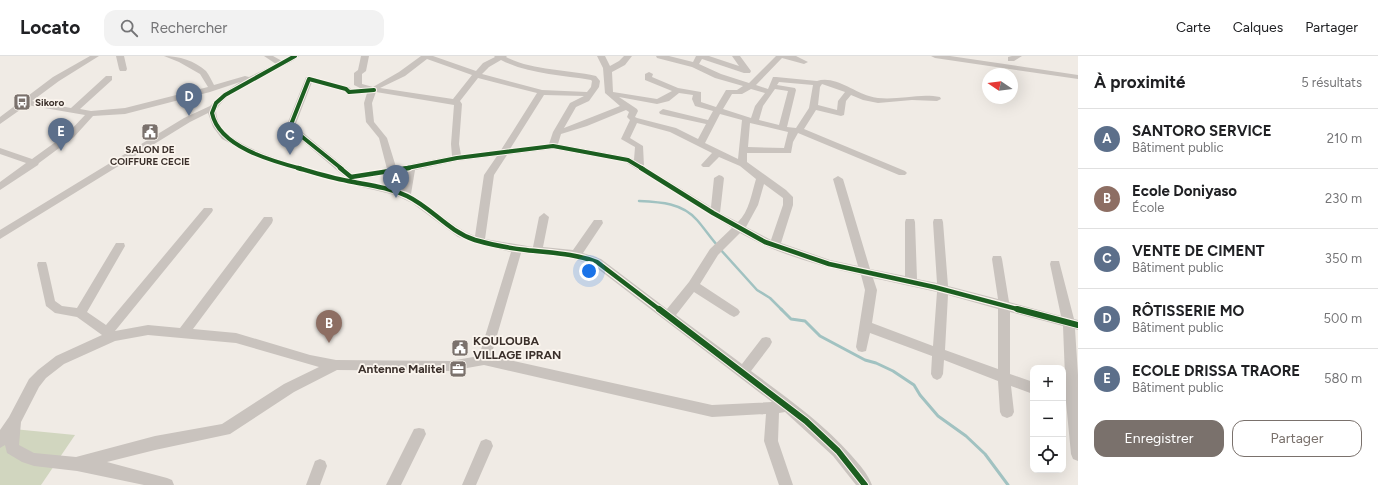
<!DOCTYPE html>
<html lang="fr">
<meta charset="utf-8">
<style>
:root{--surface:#fff;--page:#f2f2f2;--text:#202124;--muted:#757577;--line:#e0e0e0;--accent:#7a716c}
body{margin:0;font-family:Figtree,sans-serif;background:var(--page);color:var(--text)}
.controls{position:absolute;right:12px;bottom:12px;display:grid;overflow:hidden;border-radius:8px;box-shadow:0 4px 16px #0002}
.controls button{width:36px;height:36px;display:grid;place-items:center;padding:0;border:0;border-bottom:1px solid var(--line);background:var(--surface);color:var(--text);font:20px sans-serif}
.compass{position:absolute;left:982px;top:12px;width:36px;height:36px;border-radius:50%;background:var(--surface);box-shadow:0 4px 16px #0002;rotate:283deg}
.you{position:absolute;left:589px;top:215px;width:14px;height:14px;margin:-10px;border:3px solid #fff;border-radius:50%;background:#1a73e8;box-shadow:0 0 0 6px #1a73e833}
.badge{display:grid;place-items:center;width:26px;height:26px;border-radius:50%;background:var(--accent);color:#fff;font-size:13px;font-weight:700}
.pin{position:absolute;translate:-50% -33px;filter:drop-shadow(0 1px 2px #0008)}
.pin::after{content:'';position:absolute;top:21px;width:14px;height:12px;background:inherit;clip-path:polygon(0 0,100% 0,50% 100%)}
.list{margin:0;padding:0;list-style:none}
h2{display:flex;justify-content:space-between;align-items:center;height:52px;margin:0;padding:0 16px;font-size:17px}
h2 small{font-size:13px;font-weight:400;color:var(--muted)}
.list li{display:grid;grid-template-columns:26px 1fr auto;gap:12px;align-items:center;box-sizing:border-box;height:60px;padding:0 16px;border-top:1px solid var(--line)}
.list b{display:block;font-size:15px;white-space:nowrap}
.list p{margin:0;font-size:13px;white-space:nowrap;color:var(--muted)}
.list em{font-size:13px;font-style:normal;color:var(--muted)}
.actions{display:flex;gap:8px;padding:12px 16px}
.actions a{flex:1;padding:9px 0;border:1px solid var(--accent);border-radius:12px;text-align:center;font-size:14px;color:var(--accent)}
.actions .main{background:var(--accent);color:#fff}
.icon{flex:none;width:22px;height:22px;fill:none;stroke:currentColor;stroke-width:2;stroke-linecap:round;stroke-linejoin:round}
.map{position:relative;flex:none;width:1078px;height:429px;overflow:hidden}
header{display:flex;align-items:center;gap:24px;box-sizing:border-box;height:56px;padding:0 20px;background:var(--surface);border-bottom:1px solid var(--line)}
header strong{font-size:19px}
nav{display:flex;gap:22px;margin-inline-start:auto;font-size:14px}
.search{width:280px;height:36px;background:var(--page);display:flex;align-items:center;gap:10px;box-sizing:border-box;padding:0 14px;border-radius:12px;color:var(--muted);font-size:15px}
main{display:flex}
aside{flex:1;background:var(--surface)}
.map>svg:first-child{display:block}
</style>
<header>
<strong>Locato</strong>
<div class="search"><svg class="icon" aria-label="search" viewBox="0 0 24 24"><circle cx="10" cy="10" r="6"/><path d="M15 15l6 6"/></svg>Rechercher</div>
<nav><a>Carte</a><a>Calques</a><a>Partager</a></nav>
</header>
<main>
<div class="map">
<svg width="1078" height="429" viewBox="0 0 1078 429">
<rect width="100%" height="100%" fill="#f0ebe5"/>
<path fill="#d1d6bf" d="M3 372 75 379 41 429H0V376Z"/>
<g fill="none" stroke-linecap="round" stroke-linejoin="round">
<path stroke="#a1c2c1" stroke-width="2.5" d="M639 145C661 146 682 147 697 164 704 172 710 181 717 189
M720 193 757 234 770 242 782 254"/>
<path stroke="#a1c2c1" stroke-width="3" d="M781 253 791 263 805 265 820 280 865 304 876 307 893 315 914 329 920 339 938 360 966 380 985 398 1008 429"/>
<path fill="#c9c3be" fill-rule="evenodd" d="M90 0H99L59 25 32 45 71 52 106 20H112V24L80 53 91 55 125 52 208 31 200 18 179 6 164 0C179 0 195 5 206 15 209 19 212 25 214 29L245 20 249 21 276 8 264 0H273L282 5 290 0H299C294 5 287 8 280 11 259 22 229 33 216 54 216 64 222 75 230 80 257 100 313 115 346 122L286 71 306 21H309L349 31 351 33H362L354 29V17L358 14 361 0H369L366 15 362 18V28L373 31 399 16 421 0H433L476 15 483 7 495 1 494 0H507L506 1C534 15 566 13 596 20L600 25 599 31 589 45 576 51 564 72 620 50 605 37 603 12 597 0H605L610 10 619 5 624 0H632L625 9 612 16 613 36 657 43 672 35 645 24V18L649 16 653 18 652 21 678 32 701 36V46L716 51 726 34H737L743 30 715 22 692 11 657 2 656 0H669L693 6 696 0H709L739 10 732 0H740L751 15 750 17H744L702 3 699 8 721 18 749 27 776 0H796L808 6 804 8 782 2 756 29 768 33 773 21H776L817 25C834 19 854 36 869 40 892 47 917 36 940 41L941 43 937 45 912 44 878 47 863 44 851 39 846 45 844 59 841 60 816 54 804 73 905 115 907 117 905 119H899L798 77 793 86 791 97H747V106L786 134 793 141V149L781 187 830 204 858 210 833 123 838 120 843 123 870 213 905 220V166L906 163H914L915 166 917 223 937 227 933 166 934 163H942L943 166 948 230 998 243 992 203 993 200H1001L1002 203 1009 246 1061 260 1050 208 1051 205H1059L1074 263 1078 264V274L1075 273 1078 319V405L1073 403 1071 398 1066 346 1063 270 1010 256V318L1033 326V338L1011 330 1014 356 1012 360 1007 362 1002 360 1000 356 998 325 944 304 943 318 941 322 937 324 933 322 931 318 932 300 870 277 866 295 862 296 858 295 856 291 865 234 861 219C819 210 777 198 740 177L718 199 700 228 738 253 740 256 738 259 734 261 730 259 694 236 676 259 742 308 762 282 766 281 770 282 772 286 770 290 751 315C786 341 822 366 851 399 859 408 868 418 872 429H856L833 400 785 356 779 357 778 385 793 429H779L764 385 766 358 712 361 484 309 450 315 337 314 294 336 230 378 155 394 107 406 167 422 172 424 174 429H144L77 415 34 410 22 406 7 397 5 389 0 392V374L9 361 29 323 38 314 56 300 102 279 77 261 55 257 46 250 37 209 38 206H46L47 209 55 245 62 250 77 252 116 187H124L125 190 87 256 106 269 204 152H212L213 154 212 156 115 275 148 269 180 272 264 161H272L273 164 272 167 193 273 236 277 310 299 336 304 450 305 479 300 511 196 482 189 458 181 412 147 395 139 307 118 253 99 222 83 213 71 208 57 190 66 0 183V174L184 62 210 50 222 38 240 26 210 36 125 58 93 60 74 81 39 107 38 109 0 134V126L26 107 0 98V92L32 103 68 77 85 59 27 49 0 68V61L53 21ZM427 3 472 19 453 43 380 32 405 20ZM501 4C528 18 561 19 591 24L592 25 591 31 587 36 542 34 482 18 489 11ZM478 22 537 37 501 94 461 99 459 88 462 48 460 45ZM312 26 343 35 349 38 367 37 364 47 366 66 379 82 387 113 353 118 295 70ZM779 26 813 29 809 52 796 72 787 71 796 34 795 32 777 29ZM822 28 845 36 838 45 837 54 818 49 820 31ZM751 33 765 37 755 50 751 62 723 53 732 38H742ZM775 33 788 35 779 69 759 64 763 50ZM376 36 454 49 451 88 452 100 396 111 387 82 374 66 372 47ZM679 37 693 39 692 43 695 50 713 55 708 64 663 53 659 56 660 58 706 68 698 83 676 72 637 62 635 61 638 55 637 53 619 41 657 48 669 45ZM544 39 584 40 570 47 553 76 549 88 510 93ZM626 54 629 56 627 61 630 64 621 83 635 91 634 104 628 101 558 88 561 78 587 70ZM720 58 742 64 738 103 705 87ZM637 67 670 76 712 97 701 109 703 111H709L719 101 740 110 756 123C752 136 749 156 738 166L720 157 724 122 722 120 719 119 714 122 711 151 644 110 643 90 630 82ZM750 67 788 76 784 92 748 91ZM553 93 625 106 732 172 710 193 689 226 667 253 601 203 583 197 603 167 602 164H594L573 194 543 191 549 161 544 157 539 161 533 191 485 183 494 119 507 99ZM497 100 484 119 475 180C451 171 434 151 411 138L415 114 457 105ZM406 116 402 134 354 124ZM764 128 783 142V149L771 184 746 171 758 149ZM521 197 567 201 593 209 772 346 712 349 491 300ZM873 222 937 236 933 290 872 267 877 234ZM948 239 998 253V313L945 294ZM148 279 236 287 319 311 284 328 222 368 155 380 76 401 34 397 19 389 21 366 39 331 46 322 64 308 115 285Z
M116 0H124L127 13 126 15H120L119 13Z
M931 0H950L1078 19V23L935 2Z
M1012 0H1022L1014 5H1008V1Z
M419 372 424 373 426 378 401 429H386L414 373Z
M486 383 491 385 493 390 476 429H462L481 385Z
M320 403 325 405 327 410 320 429H306L315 405Z"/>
<g stroke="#fbf5ee" stroke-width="6">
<path id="cycleway-far2" d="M295 0 225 39 216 47 212 57C219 91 272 105 302 113
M342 113 290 71 309 23 346 33 349 36 374 34
M402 113 457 102 553 90 628 104 643 113"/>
</g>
<g stroke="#fbf5ee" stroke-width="7">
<path id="cycleway-far1" d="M298 112C315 117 331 122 348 125 368 129 388 131 407 140 432 152 448 175 475 184 492 189 509 192 526 194 551 197 573 197 597 206L660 254
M340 112 351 121 409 112
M641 112 713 157 765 186 829 208 934 231 1021 254"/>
</g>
<g stroke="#fbf5ee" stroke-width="8">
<path id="cycleway" d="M659 253 806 365 838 395 865 429
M1017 253 1078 269"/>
</g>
<use href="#cycleway-far2" stroke="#1b5e20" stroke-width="4"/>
<use href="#cycleway-far1" stroke="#1b5e20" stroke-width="4.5"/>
<use href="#cycleway" stroke="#1b5e20" stroke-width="6"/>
</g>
<defs>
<g id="bus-square" transform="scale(0.9)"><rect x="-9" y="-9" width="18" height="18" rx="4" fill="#7a716c" stroke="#fbf5ee"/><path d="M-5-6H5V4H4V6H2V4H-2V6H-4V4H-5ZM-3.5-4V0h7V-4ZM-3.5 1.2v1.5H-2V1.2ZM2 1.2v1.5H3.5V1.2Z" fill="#fff"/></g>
<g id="civic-square" transform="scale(0.9)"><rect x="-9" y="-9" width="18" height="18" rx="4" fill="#7a716c" stroke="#fbf5ee"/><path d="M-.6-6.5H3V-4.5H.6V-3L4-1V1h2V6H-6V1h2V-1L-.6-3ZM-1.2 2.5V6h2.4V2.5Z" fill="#fff"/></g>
<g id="office-square" transform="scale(0.9)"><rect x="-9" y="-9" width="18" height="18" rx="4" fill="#7a716c" stroke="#fbf5ee"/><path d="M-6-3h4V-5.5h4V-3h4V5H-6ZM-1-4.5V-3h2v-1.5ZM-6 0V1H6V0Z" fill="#fff"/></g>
</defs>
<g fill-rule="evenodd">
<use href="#bus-square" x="22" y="46"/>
<use href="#civic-square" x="150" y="76"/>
<use href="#civic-square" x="460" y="292"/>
<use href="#office-square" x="458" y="313"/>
</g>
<g text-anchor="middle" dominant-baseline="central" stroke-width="3.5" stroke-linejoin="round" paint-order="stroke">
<g font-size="10" font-weight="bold" fill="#3b302b" stroke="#fbf5ee" text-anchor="start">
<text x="35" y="46">Sikoro</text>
<text x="150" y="93" text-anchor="middle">SALON DE<tspan x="150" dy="12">COIFFURE CECIE</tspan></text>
</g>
<g font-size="12" font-weight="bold" fill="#3b302b" stroke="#fbf5ee" text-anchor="start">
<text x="473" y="285">KOULOUBA<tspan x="473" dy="14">VILLAGE IPRAN</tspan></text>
<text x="445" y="313" text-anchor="end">Antenne Malitel</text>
</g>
</g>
</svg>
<div class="controls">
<button>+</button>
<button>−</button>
<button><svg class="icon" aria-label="locate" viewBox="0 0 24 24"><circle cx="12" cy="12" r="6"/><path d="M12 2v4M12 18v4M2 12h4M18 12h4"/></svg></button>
</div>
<svg class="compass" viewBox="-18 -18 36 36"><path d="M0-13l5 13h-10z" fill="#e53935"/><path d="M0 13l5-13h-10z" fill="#757577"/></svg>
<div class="you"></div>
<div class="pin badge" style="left:396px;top:142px;background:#5c6f8a">A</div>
<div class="pin badge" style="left:329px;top:287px;background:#8d6e63">B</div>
<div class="pin badge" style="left:290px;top:99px;background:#5c6f8a">C</div>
<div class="pin badge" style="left:189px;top:60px;background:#5c6f8a">D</div>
<div class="pin badge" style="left:61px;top:95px;background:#5c6f8a">E</div>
</div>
<aside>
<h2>À proximité<small>5 résultats</small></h2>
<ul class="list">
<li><span class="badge" style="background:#5c6f8a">A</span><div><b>SANTORO SERVICE</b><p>Bâtiment public</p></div><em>210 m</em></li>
<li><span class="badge" style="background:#8d6e63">B</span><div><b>Ecole Doniyaso</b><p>École</p></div><em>230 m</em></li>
<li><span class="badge" style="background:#5c6f8a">C</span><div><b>VENTE DE CIMENT</b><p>Bâtiment public</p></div><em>350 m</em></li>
<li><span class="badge" style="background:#5c6f8a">D</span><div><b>RÔTISSERIE MO</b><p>Bâtiment public</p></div><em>500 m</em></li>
<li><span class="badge" style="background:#5c6f8a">E</span><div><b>ECOLE DRISSA TRAORE</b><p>Bâtiment public</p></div><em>580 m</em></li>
</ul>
<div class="actions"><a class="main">Enregistrer</a><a>Partager</a></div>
</aside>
</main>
